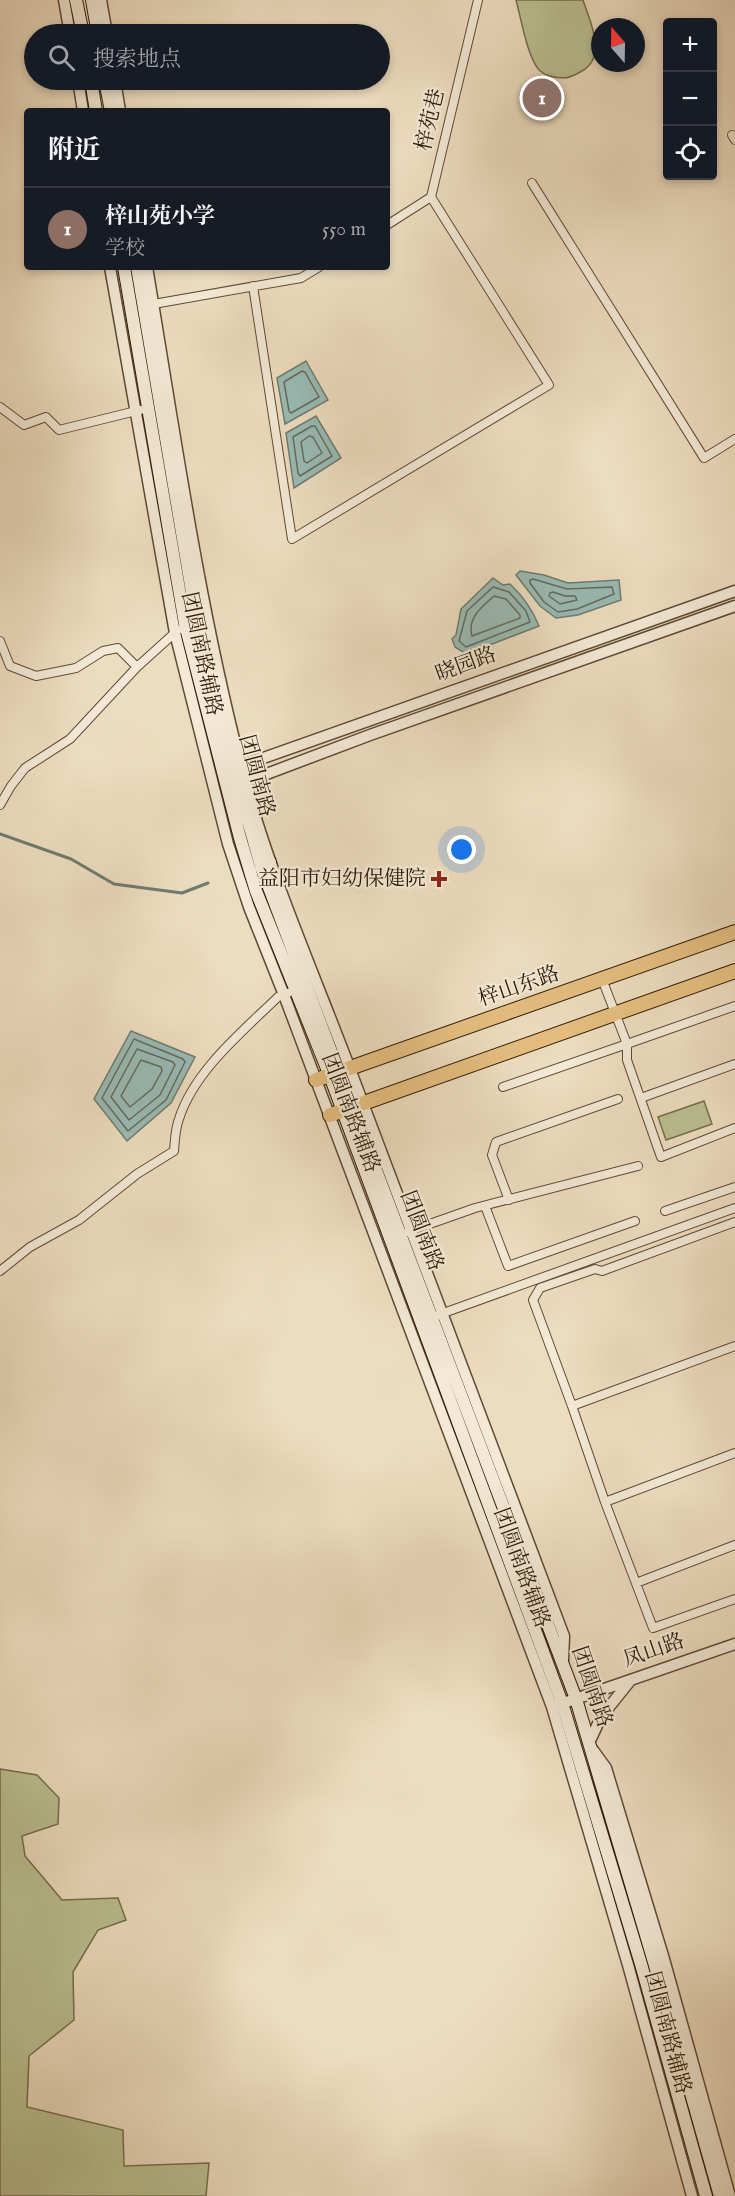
<!DOCTYPE html>
<html lang="zh">
<meta charset="utf-8">
<style>
:root{--surface:#171b24;--page:#242831;--text:#f1f3f6;--muted:#9ea1a6;--line:#363941;--accent:#b45309}
body{margin:0;font-family:"IM FELL English","Noto Serif SC",serif;background:var(--page);color:var(--text)}
.controls{position:absolute;right:18px;top:18px;display:grid;overflow:hidden;border-radius:6px;box-shadow:0 3px 9px #0003}
.controls button{width:54px;height:54px;display:grid;place-items:center;padding:0;border:0;border-bottom:2px solid var(--line);background:var(--surface);color:var(--text);font:30px sans-serif}
.compass{position:absolute;left:591px;top:18px;width:54px;height:54px;border-radius:50%;background:var(--surface);box-shadow:0 3px 9px #0003;rotate:340deg}
.you{position:absolute;left:462px;top:850px;width:21px;height:21px;margin:-15px;border:4px solid #fff;border-radius:50%;background:#1a73e8;box-shadow:0 0 0 9px #1a73e833}
.badge{display:grid;place-items:center;width:39px;height:39px;border-radius:50%;background:var(--accent);color:#fff;font-size:20px;font-weight:700}
.pin{position:absolute;translate:-50% -50%;border:3px solid #fff;box-shadow:0 2px 6px #0006}
.list{margin:0;padding:0;list-style:none}
h2{display:flex;justify-content:space-between;align-items:center;height:78px;margin:0;padding:0 24px;font-size:26px}
h2 small{font-size:20px;font-weight:400;color:var(--muted)}
.list li{display:grid;grid-template-columns:39px 1fr auto;gap:18px;align-items:center;box-sizing:border-box;height:84px;padding:0 24px;border-top:2px solid var(--line)}
.list b{display:block;font-size:22px;white-space:nowrap}
.list p{margin:0;font-size:20px;white-space:nowrap;color:var(--muted)}
.list em{font-size:20px;font-style:normal;color:var(--muted)}
.icon{flex:none;width:33px;height:33px;fill:none;stroke:currentColor;stroke-width:2;stroke-linecap:round;stroke-linejoin:round}
.map{position:relative;flex:none;width:735px;height:2196px;overflow:hidden}
.search{position:absolute;background:var(--surface);box-shadow:0 3px 9px #0003;left:24px;top:24px;width:366px;height:66px;display:flex;align-items:center;gap:15px;box-sizing:border-box;padding:0 21px;border-radius:33px;color:var(--muted);font-size:22px}
.panel{position:absolute;background:var(--surface);box-shadow:0 3px 9px #0003;left:24px;top:108px;width:366px;height:162px;border-radius:6px}
.map>svg:first-child{display:block}
</style>
<div class="map">
<svg width="735" height="2196" viewBox="0 0 735 2196">
<rect width="100%" height="100%" fill="#edddc0"/>
<filter id="stains"><feTurbulence type="fractalNoise" baseFrequency=".00333" numOctaves="4"/><feColorMatrix values="0 0 0 0 .2 0 0 0 0 .09 0 0 0 0 .02 0 0 0 .5 -.17"/></filter>
<radialGradient id="worn" r=".72"><stop offset=".6" stop-color="#630" stop-opacity="0"/><stop offset="1" stop-color="#630" stop-opacity=".3"/></radialGradient>
<path fill="#bac091" stroke="#746d4b" stroke-width="1.5" d="M516 0H583C590 22 608 56 582 71 577 74 571 77 565 78 556 78 545 76 539 70 527 56 521 18 516 0Z
M704 1101 712 1124 666 1140 658 1117Z
M0 1769 37 1775 59 1798 58 1824 22 1836 25 1856 62 1900 118 1898 126 1920 98 1930 73 1972 74 2020 29 2056 27 2107 123 2130 124 2166 209 2163 206 2196H0Z"/>
<path fill="#99bbb5" stroke="#6e7b6f" stroke-width="1.5" d="M306 361 328 400 285 424 277 378Z
M316 416 341 458 294 488 286 433Z
M520 571 544 575 568 583 619 580 621 600 578 615 556 618 540 606 516 575Z
M493 578 503 585 510 584C524 597 532 609 539 626L466 654 455 647 452 639 456 635 461 609Z
M131 1031 195 1057 171 1103 127 1141 94 1099Z"/>
<g fill="none" stroke-linecap="round" stroke-linejoin="round">
<path stroke="#646a5d" stroke-width="1.5" d="M302 371 305 372 319 397 291 413 289 411 284 382Z
M312 426H315L332 456 300 476 298 473 293 437Z
M309 436 313 437 322 453 307 463 304 461 301 442Z
M533 579 567 589 612 587 614 594 577 609 558 612 544 602 530 583V580Z
M493 587 509 592 526 611 530 622 466 647 459 641 467 611Z
M553 592 565 596H575L577 600 560 604 549 596 550 593Z
M494 596 506 599 520 615V618L472 636C467 619 481 607 494 596Z
M134 1039 183 1059 185 1062 166 1100 128 1131 102 1098Z
M137 1049 173 1062 175 1065 160 1095 129 1120 111 1097Z
M141 1060 161 1067 162 1071 152 1089 130 1107 121 1096Z"/>
<path stroke="#6e7b6f" stroke-width="3" d="M0 834 71 859 114 884 182 893 208 883"/>
<g stroke="#5e4b34" stroke-width="10">
<path id="minor" d="M732 135 735 140
M532 183 704 458 735 439
M387 225 431 197 478 0
M253 286 292 539 549 385 431 197
M148 305 301 278 319 267
M0 407 24 425 46 417 59 430 140 410
M0 641 10 666 36 676 76 668 103 651 118 648 137 667
M0 805 11 786 25 768 70 739 137 667 178 630
M735 1006 627 1044V1060L661 1157 735 1128
M503 1087 627 1044 602 979
M641 1098 735 1064
M509 1200 492 1155 496 1142 618 1099
M485 1206 508 1266 635 1221
M665 1211 735 1187
M407 1232 475 1208 638 1166
M0 1271 30 1247 79 1220 137 1174 174 1151C175 1141 175 1129 179 1119 194 1071 243 1031 278 997L288 993
M438 1315 735 1208
M572 1406 533 1300 540 1288 595 1269 602 1271 735 1222
M735 1453 605 1502 653 1628 735 1599
M605 1502 572 1406 735 1346
M636 1583 735 1545"/>
</g>
<g stroke="#5e4b34" stroke-width="13">
<path id="tertiary" d="M64 0 70 34
M101 0 107 34
M78 80 83 111
M115 80 120 111
M110 267 175 633 228 844 249 907 284 995 552 1707 628 1965 692 2196
M147 267C175 433 198 600 240 763 267 868 312 968 350 1069 421 1258 492 1447 564 1636L563 1660
M235 768 735 591
M240 784 370 735 735 606
M555 1706 735 1644
M589 1743 601 1717 630 1681
M593 1750 606 1768 664 1959 730 2196"/>
</g>
<g stroke="#2e1a05" stroke-width="14">
<path id="secondary" d="M76 0 83 34
M92 0 98 34
M91 80 96 111
M105 80 111 111
M124 267 185 624 240 838 256 891 330 1076 562 1703 641 1964 706 2196
M137 267 200 639 233 769 262 869 576 1699 654 1962 720 2196
M269 882 270 862"/>
</g>
<g stroke="#2e1a05" stroke-width="16">
<path id="trunk" d="M316 1080 735 932
M330 1115 735 971"/>
</g>
<use href="#minor" stroke="#f3e9d6" stroke-width="8"/>
<use href="#tertiary" stroke="#f3e9d6" stroke-width="10"/>
<use href="#secondary" stroke="#f3e9d6" stroke-width="12"/>
<use href="#trunk" stroke="#e6be80" stroke-width="14"/>
</g>
<path fill="#8f2418" stroke="#f3e9d6" stroke-width="2" d="M436 870h6v6h6v6h-6v6h-6v-6h-6v-6h6z"/>
<g text-anchor="middle" dominant-baseline="central" stroke-width="4.5" stroke-linejoin="round" paint-order="stroke">
<g font-size="21" fill="#2e1a05" stroke="#f3e9d6">
<text transform="translate(431 120) rotate(-77)">梓苑巷</text>
<text transform="translate(201 654) rotate(78)">团圆南路辅路</text>
<text transform="translate(466 665) rotate(-20)">晓园路</text>
<text transform="translate(256 776) rotate(75)">团圆南路</text>
<text transform="translate(519 987) rotate(-19)">梓山东路</text>
<text transform="translate(350 1113) rotate(69)">团圆南路辅路</text>
<text transform="translate(421 1231) rotate(69)">团圆南路</text>
<text transform="translate(521 1568) rotate(70)">团圆南路辅路</text>
<text transform="translate(654 1651) rotate(-19)">凤山路</text>
<text transform="translate(591 1687) rotate(71)">团圆南路</text>
<text transform="translate(667 2033) rotate(75)">团圆南路辅路</text>
</g>
<g font-size="21" fill="#2e1a05" stroke="#f3e9d6" text-anchor="end">
<text x="426" y="879">益阳市妇幼保健院</text>
</g>
</g>
<rect width="100%" height="100%" filter="url(#stains)"/>
<rect width="100%" height="100%" fill="url(#worn)"/>
</svg>
<div class="controls">
<button>+</button>
<button>−</button>
<button><svg class="icon" aria-label="locate" viewBox="0 0 24 24"><circle cx="12" cy="12" r="6"/><path d="M12 2v4M12 18v4M2 12h4M18 12h4"/></svg></button>
</div>
<svg class="compass" viewBox="-18 -18 36 36"><path d="M0-13l5 13h-10z" fill="#e53935"/><path d="M0 13l5-13h-10z" fill="#9ea1a6"/></svg>
<div class="you"></div>
<div class="pin badge" style="left:542px;top:98px;background:#8d6e63">1</div>
<div class="search"><svg class="icon" aria-label="search" viewBox="0 0 24 24"><circle cx="10" cy="10" r="6"/><path d="M15 15l6 6"/></svg>搜索地点</div>
<section class="panel">
<h2>附近<small></small></h2>
<ul class="list">
<li><span class="badge" style="background:#8d6e63">1</span><div><b>梓山苑小学</b><p>学校</p></div><em>550 m</em></li>
</ul>
</section>
</div>
